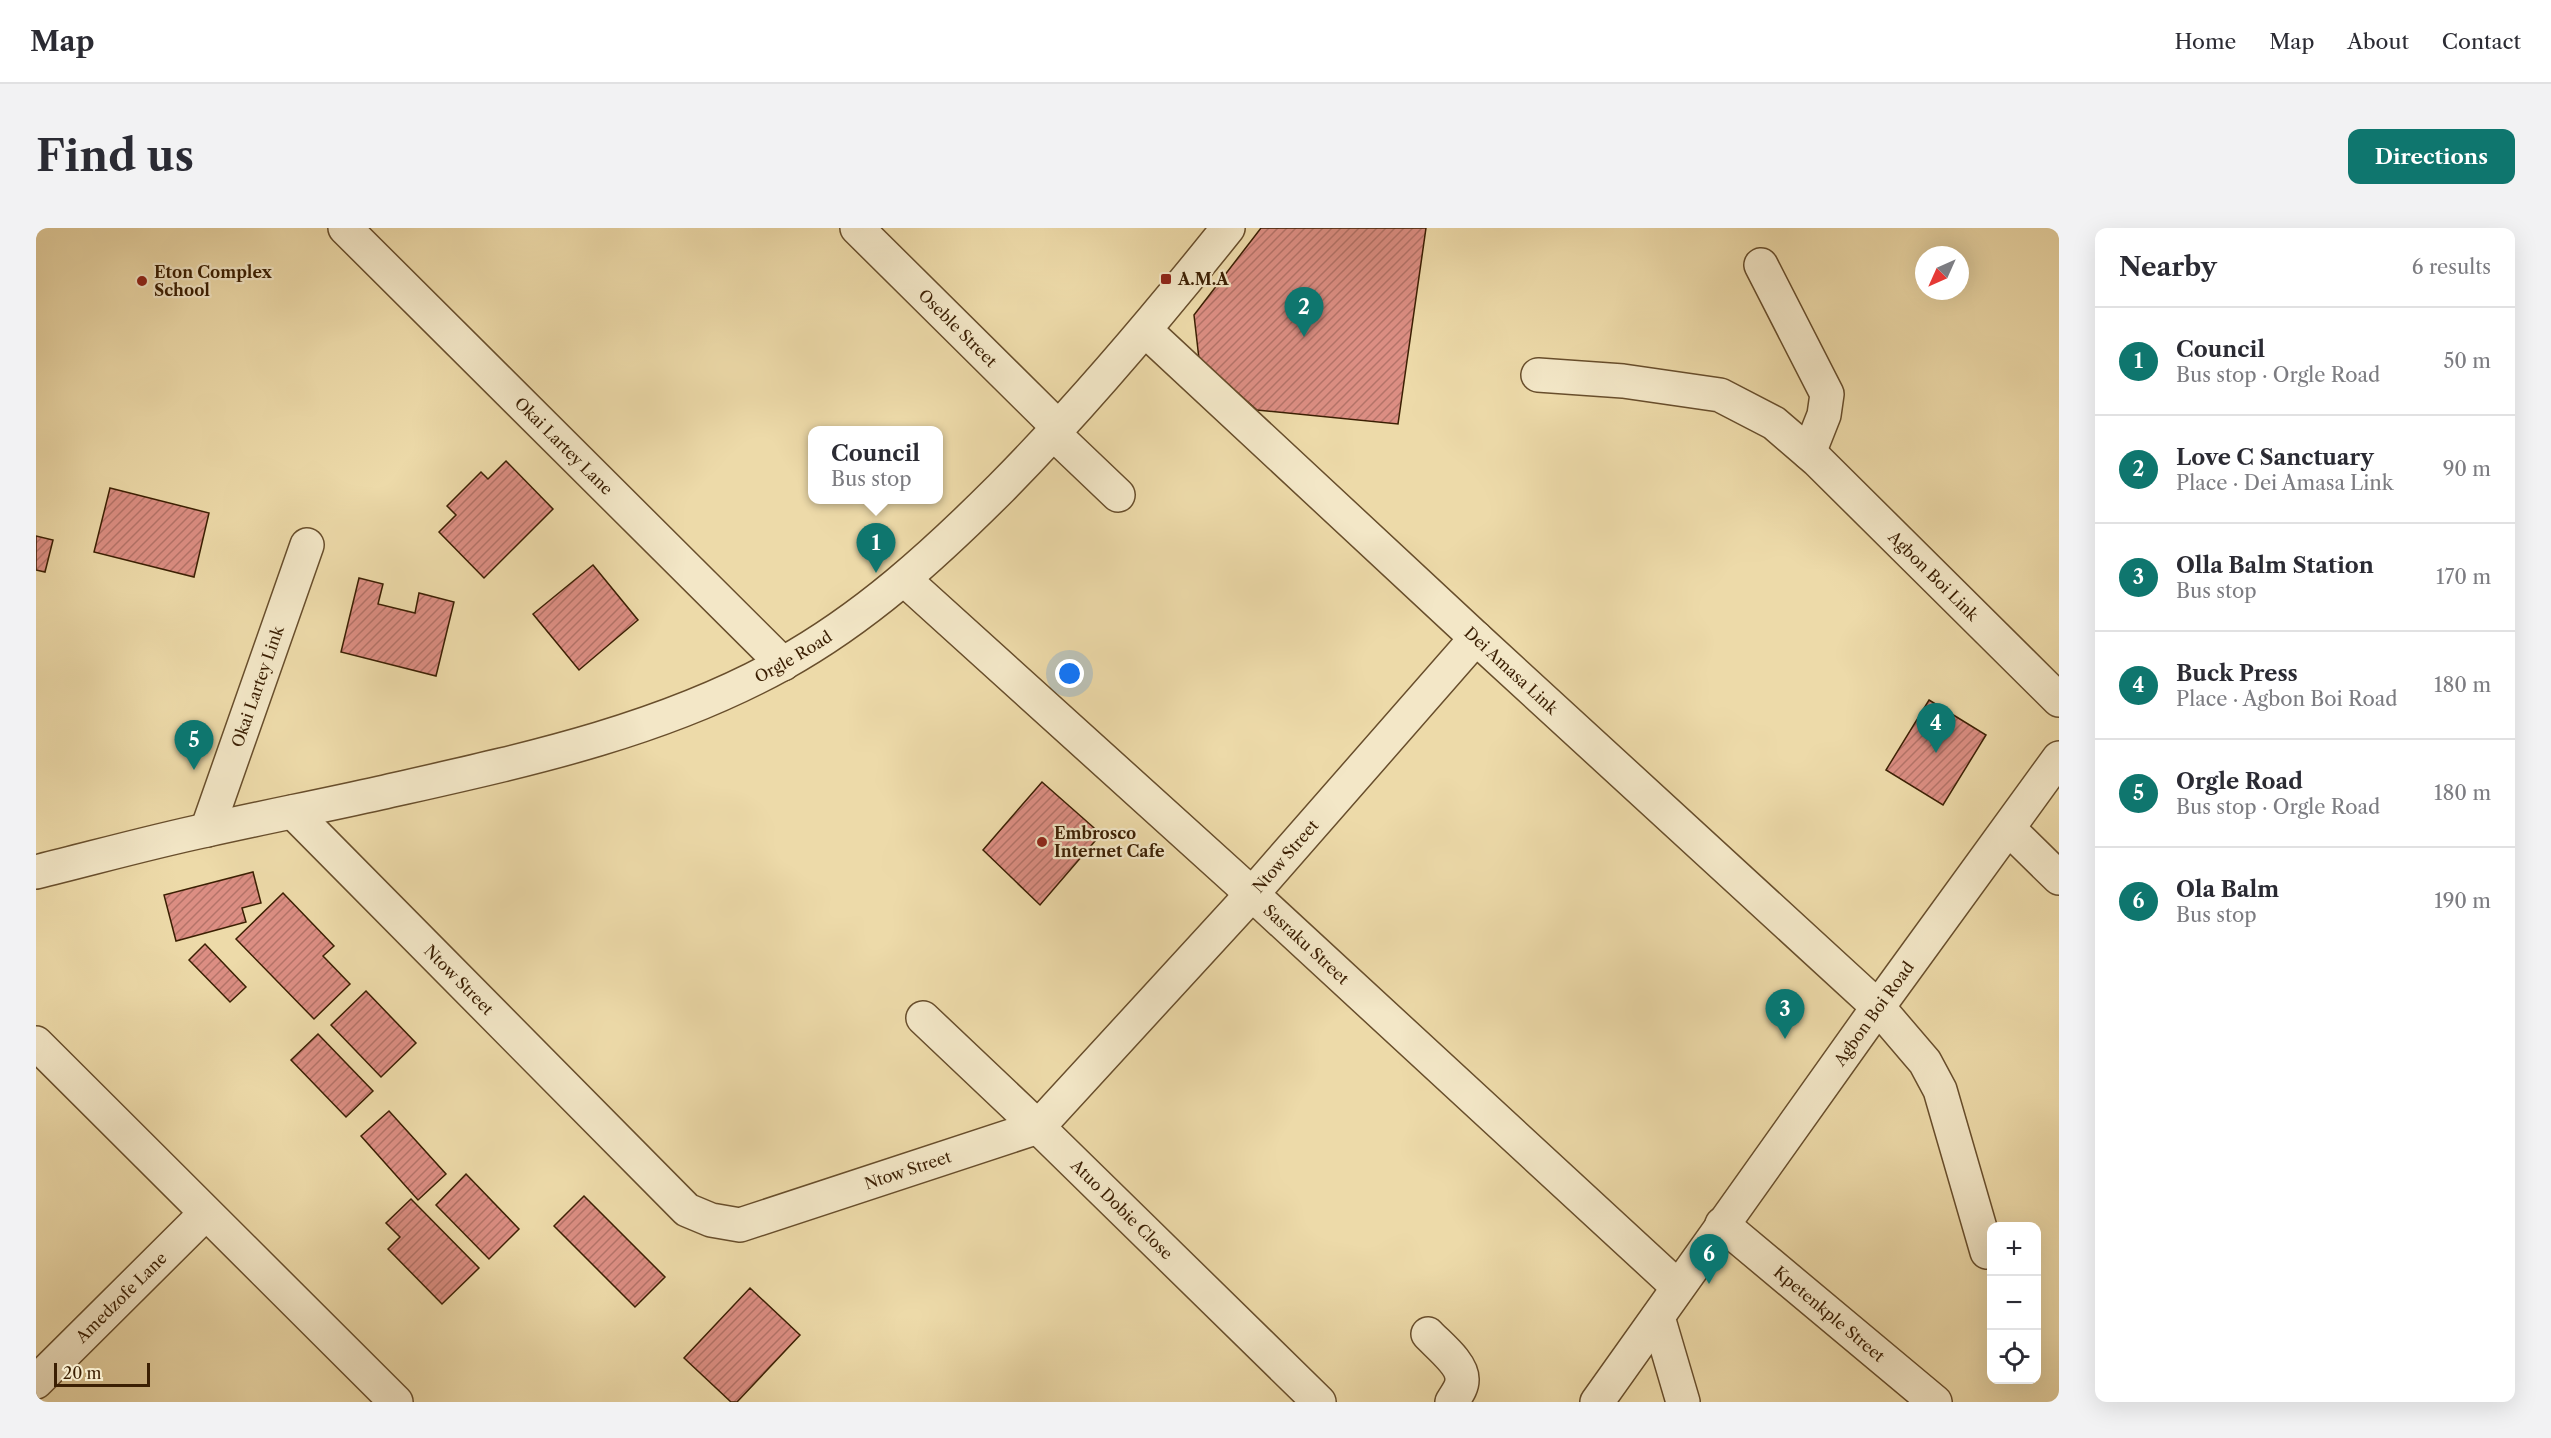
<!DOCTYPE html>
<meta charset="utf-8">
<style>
:root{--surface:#fff;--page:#f2f2f3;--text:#2b2b33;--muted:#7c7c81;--line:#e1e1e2;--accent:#0f766e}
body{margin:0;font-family:"Libre Caslon Text",serif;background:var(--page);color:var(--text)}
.controls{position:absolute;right:18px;bottom:18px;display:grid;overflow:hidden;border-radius:12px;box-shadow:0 6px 24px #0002}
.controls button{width:54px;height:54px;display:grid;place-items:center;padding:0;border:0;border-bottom:2px solid var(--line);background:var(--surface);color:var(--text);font:30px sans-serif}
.compass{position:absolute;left:1879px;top:18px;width:54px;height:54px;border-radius:50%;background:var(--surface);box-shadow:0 6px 24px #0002;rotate:225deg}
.scale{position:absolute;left:18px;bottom:15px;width:96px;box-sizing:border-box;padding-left:6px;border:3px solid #3b1f03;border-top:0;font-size:16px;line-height:21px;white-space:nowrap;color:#3b1f03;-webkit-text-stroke:4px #f3e7c7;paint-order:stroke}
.you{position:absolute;left:1034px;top:446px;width:21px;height:21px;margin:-15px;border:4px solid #fff;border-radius:50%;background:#1a73e8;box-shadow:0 0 0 9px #1a73e833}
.badge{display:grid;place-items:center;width:39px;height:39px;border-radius:50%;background:var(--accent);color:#fff;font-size:20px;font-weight:700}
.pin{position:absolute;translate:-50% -50px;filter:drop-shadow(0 2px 3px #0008)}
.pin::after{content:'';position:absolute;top:32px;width:21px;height:18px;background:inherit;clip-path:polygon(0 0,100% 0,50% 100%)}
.popup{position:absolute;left:772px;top:198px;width:135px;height:78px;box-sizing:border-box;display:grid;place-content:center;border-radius:12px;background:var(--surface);filter:drop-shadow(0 2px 4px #0005);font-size:20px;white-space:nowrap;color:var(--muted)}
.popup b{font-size:22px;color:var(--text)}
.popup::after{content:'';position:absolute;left:50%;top:100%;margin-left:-12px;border:12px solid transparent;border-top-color:var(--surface)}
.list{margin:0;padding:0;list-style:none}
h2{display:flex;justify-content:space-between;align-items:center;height:78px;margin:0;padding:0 24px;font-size:26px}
h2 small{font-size:20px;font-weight:400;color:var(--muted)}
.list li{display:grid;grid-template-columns:39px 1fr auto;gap:18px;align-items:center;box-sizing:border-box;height:108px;padding:0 24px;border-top:2px solid var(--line)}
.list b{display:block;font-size:22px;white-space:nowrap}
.list p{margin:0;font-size:20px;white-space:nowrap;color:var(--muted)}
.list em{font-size:20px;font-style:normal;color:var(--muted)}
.icon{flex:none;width:33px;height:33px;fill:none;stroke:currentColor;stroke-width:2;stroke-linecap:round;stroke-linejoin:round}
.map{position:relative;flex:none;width:2023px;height:1174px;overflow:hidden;border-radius:12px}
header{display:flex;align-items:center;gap:36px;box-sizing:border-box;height:84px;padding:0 30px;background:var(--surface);border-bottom:2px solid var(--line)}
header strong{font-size:28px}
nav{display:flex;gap:33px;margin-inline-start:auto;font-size:21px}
.intro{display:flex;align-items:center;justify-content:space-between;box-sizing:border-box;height:144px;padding:0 36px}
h1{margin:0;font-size:42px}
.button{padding:15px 27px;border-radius:12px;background:var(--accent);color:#fff;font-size:21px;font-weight:700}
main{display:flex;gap:36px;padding:0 36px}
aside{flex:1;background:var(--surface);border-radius:12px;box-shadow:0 6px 24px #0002}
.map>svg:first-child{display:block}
</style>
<header>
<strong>Map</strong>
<nav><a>Home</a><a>Map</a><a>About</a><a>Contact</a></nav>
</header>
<div class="intro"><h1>Find us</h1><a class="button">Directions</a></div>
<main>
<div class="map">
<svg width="2023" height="1174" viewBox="0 0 2023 1174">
<defs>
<pattern id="building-hatch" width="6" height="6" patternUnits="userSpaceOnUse" patternTransform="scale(1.5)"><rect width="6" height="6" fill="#dc8e83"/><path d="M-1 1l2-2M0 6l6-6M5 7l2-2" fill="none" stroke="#b47369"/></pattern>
</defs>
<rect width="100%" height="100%" fill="#eddaa9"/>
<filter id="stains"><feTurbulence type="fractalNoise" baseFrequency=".00333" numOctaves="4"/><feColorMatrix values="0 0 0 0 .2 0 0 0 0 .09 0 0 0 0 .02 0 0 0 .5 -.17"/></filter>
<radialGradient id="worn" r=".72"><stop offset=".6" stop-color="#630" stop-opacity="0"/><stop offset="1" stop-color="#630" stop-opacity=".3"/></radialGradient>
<path fill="url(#building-hatch)" stroke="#3b1f03" stroke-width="1.5" d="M1225 0H1390L1362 196 1221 182 1163 131 1158 87Z
M470 233 517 281 448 350 403 304 420 287 411 278 445 244 452 251Z
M74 260 173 285 158 349 58 324Z
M0 308 17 312 9 344 0 342Z
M557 337 602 392 543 442 497 386Z
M323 350 347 356 342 376 379 385 383 365 418 374 400 448 305 424Z
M1893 472 1950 507 1907 577 1850 542Z
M1006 554 1065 606 1004 677 947 622Z
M217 644 225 675 206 680 210 694 140 713 128 667Z
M247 665 298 718 287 728 314 756 278 791 200 711Z
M169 716 210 759 194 774 153 732Z
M330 763 380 815 345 849 295 797Z
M282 806 337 863 310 889 255 832Z
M353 883 410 946 382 972 325 908Z
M430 946 483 1001 453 1031 400 977Z
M548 968 629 1049 599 1079 518 998Z
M375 971 443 1040 406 1076 352 1021 364 1009 350 995Z
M714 1060 764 1107 701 1174H695L648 1130Z"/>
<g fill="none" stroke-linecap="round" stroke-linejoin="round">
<g stroke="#684e2c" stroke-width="36">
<g id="minor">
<path id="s1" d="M309 0 747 436"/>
<path id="s2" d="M821 0 1024 201"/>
<path d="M1725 37 1791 166 1788 187 1773 225"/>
<path id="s3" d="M1109 102 1440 410 1842 779 1889 834 1904 862 1951 1024"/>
<path id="s4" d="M1502 147 1587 153 1684 167 1738 195 1781 232 2023 472"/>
<path d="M1018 206 1082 267"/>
<path id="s5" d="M869 352 1216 666 1642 1059"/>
<path id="s6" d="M257 584 651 982 675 992 704 997 1002 899 1216 666 1440 410"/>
<path d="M1973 601 2023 650"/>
<path id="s7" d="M171 602 271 317"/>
<path id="s8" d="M0 644C57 630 114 614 171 602 229 589 286 578 344 565 481 534 622 505 746 436 829 390 898 327 965 260 1046 178 1120 90 1192 0"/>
<path id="s9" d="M887 790 1002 899 1283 1174"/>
<path d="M0 815 360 1174"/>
<path id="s10" d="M1686 996 1899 1174"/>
<path d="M1622 1089 1647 1174"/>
<path d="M1392 1106C1402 1117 1427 1136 1426 1152 1426 1160 1420 1167 1416 1174"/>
<path id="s11" d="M0 1154 169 986"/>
<path id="s12" d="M1561 1174 1842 779 2023 530"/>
</g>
</g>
<use href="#minor" stroke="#f3e7c7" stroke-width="33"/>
</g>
<g fill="#8f2418" stroke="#f3e7c7" stroke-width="2">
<rect x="1124" y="45" width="12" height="12" rx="3"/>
<circle cx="106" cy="53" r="6"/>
<circle cx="1006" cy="614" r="6"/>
</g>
<g text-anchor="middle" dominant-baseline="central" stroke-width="4.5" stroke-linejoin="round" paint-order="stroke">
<g font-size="16" font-weight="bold" fill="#3b1f03" stroke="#f3e7c7" text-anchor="start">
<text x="118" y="44">Eton Complex<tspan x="118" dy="18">School</tspan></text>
<text x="1142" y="51">A.M.A</text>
<text x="1018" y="605">Embrosco<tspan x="1018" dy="18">Internet Cafe</tspan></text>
</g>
<g font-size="16" fill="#3b1f03" stroke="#f3e7c7">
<text stroke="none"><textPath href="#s2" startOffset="142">Oseble Street</textPath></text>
<text stroke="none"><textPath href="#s1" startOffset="309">Okai Lartey Lane</textPath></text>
<text stroke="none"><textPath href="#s4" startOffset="465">Agbon Boi Link</textPath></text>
<text stroke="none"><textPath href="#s8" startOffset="790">Orgle Road</textPath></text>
<text stroke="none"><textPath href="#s3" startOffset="500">Dei Amasa Link</textPath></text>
<text stroke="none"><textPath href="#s7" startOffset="152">Okai Lartey Link</textPath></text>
<text stroke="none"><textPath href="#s6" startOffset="1296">Ntow Street</textPath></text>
<text stroke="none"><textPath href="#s5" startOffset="542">Sasraku Street</textPath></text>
<text stroke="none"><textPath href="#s6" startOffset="236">Ntow Street</textPath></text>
<text stroke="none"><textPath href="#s12" startOffset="477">Agbon Boi Road</textPath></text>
<text stroke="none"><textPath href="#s6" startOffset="792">Ntow Street</textPath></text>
<text stroke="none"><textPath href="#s9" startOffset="276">Atuo Dobie Close</textPath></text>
<text stroke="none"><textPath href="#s11" startOffset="120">Amedzofe Lane</textPath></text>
<text stroke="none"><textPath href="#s10" startOffset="140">Kpetenkple Street</textPath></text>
</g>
</g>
<rect width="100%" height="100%" filter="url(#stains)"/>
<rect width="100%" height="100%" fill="url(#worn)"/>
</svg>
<div class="controls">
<button>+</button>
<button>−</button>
<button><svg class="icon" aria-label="locate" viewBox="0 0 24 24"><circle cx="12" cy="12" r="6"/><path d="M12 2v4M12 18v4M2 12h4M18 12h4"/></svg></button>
</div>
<svg class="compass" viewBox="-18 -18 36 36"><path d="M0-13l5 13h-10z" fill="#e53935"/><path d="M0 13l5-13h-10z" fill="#7c7c81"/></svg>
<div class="scale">20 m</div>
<div class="you"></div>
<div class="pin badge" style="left:840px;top:345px">1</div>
<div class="popup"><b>Council</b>Bus stop</div>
<div class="pin badge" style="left:1268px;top:109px">2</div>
<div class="pin badge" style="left:1749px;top:811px">3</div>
<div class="pin badge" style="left:1900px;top:525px">4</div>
<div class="pin badge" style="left:158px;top:542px">5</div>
<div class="pin badge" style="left:1673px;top:1056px">6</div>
</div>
<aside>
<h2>Nearby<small>6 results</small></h2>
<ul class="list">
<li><span class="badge">1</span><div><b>Council</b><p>Bus stop · Orgle Road</p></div><em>50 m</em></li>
<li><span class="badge">2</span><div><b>Love C Sanctuary</b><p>Place · Dei Amasa Link</p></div><em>90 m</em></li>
<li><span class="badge">3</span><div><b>Olla Balm Station</b><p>Bus stop</p></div><em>170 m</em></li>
<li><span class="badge">4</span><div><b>Buck Press</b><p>Place · Agbon Boi Road</p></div><em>180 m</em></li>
<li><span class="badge">5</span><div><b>Orgle Road</b><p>Bus stop · Orgle Road</p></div><em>180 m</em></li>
<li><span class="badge">6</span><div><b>Ola Balm</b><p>Bus stop</p></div><em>190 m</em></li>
</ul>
</aside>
</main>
